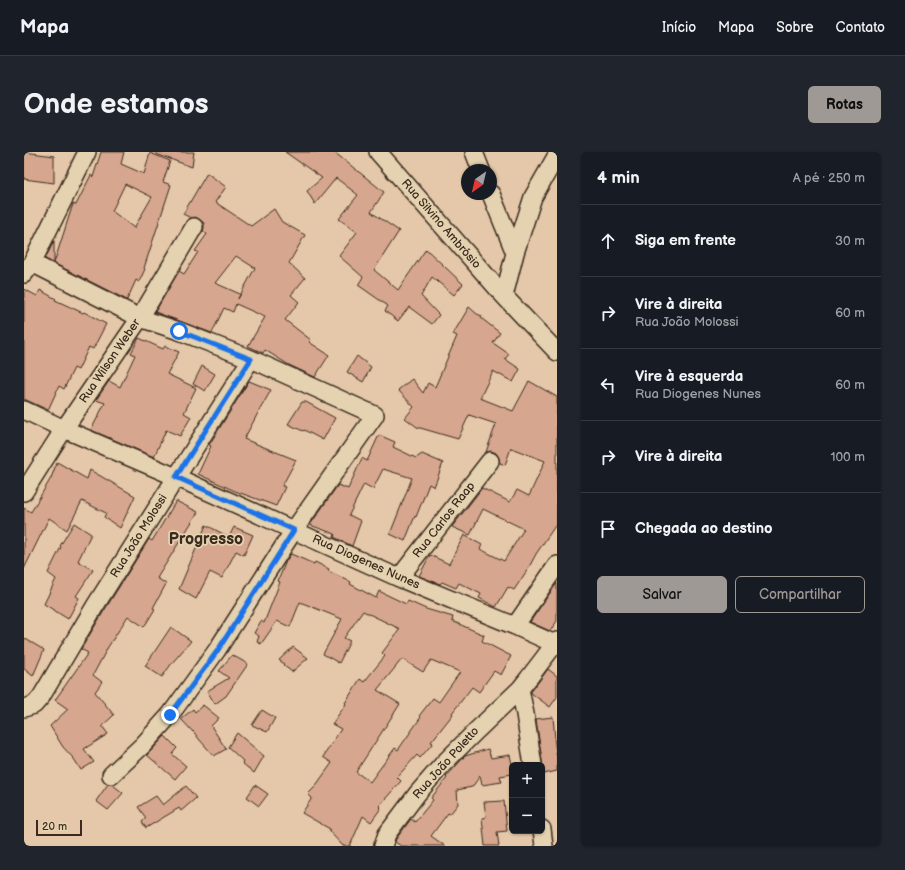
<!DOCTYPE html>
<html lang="pt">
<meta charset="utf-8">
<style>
:root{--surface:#171b24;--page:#20242c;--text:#f1f3f6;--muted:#9ea1a6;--line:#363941;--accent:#9f9995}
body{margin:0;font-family:"Balsamiq Sans",sans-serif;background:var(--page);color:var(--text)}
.controls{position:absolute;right:12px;bottom:12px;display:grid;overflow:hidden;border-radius:6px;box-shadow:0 1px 3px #0004}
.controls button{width:36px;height:36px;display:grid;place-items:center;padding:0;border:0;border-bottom:1px solid var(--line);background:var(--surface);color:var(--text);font:20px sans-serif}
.compass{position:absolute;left:437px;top:12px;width:36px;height:36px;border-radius:50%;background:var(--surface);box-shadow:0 1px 3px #0004;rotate:214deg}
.scale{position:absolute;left:12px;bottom:10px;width:46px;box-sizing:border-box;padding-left:4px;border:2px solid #3b2a1e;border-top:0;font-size:11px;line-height:14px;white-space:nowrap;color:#3b2a1e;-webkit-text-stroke:3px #e4d2b0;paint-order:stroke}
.stop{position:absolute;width:12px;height:12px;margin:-9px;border:3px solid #1a73e8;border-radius:50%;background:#fff}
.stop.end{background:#1a73e8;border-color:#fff;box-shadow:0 1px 4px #0008}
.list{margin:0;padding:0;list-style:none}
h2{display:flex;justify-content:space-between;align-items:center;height:52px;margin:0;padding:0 16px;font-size:17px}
h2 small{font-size:13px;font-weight:400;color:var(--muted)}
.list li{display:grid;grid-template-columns:26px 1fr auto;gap:12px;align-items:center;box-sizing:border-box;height:72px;padding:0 16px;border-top:1px solid var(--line)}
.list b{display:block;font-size:15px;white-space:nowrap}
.list p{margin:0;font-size:13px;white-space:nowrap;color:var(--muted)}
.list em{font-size:13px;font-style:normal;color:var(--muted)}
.actions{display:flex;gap:8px;padding:12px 16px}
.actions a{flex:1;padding:9px 0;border:1px solid var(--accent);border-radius:6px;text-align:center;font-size:14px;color:var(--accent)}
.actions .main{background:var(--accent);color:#111}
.icon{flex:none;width:22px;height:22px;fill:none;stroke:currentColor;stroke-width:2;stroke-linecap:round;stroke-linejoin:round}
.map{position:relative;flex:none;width:533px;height:694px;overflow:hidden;border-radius:6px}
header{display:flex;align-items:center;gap:24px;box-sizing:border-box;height:56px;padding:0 20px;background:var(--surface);border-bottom:1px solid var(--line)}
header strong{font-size:19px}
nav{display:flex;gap:22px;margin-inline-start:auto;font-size:14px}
.intro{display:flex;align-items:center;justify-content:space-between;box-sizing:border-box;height:96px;padding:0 24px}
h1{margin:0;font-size:28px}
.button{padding:10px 18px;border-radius:6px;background:var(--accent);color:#111;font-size:14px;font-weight:700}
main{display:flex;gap:24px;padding:0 24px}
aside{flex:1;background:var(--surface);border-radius:6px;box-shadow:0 1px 3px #0004}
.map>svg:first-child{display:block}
</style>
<header>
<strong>Mapa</strong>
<nav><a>Início</a><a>Mapa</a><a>Sobre</a><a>Contato</a></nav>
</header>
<div class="intro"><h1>Onde estamos</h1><a class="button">Rotas</a></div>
<main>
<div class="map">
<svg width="533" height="694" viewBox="0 0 533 694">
<rect width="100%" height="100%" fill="#e4c8a9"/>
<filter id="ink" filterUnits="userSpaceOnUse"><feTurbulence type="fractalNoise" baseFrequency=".025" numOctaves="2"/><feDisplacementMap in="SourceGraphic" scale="8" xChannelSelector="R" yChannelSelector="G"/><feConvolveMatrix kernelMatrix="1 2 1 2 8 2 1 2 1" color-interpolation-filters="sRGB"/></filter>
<g filter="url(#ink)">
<path fill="#d7a68f" stroke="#3b2a1e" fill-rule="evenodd" d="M0 0 30 4V31L0 27Z
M77 0H100L97 12 120 22 126 1 146 9 139 30 147 33 120 116 121 117 115 130 112 128 103 148 21 107 30 89V111L49 52 52 53 67 23 69 25ZM101 32 128 45 110 76 88 59Z
M132 0H170L168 15 132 2Z
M261 0H310L360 40 347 60 375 79 350 118 374 138 402 97 439 132 430 143 408 125 397 144 415 163 408 172 385 155 374 169 361 159 364 154 334 133 339 125 315 104 333 80 315 67 334 43 312 26 291 52 283 39 298 26Z
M183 21 202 35 191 50 227 74 250 57 258 70 281 83 265 111 281 126 267 143 275 150 261 168 287 188 285 190 305 203 291 225 265 213 241 198 239 201 224 194 241 165 212 152 209 160 200 156 188 181 158 170 131 160 155 119 160 122 174 100 171 99 183 82 179 79 180 76V71L175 67 171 65 167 66 159 62ZM212 104 231 116 214 147 216 142 191 131Z
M0 137 13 144 16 138 32 147 31 148 59 161 60 160 82 172 69 197 65 195 54 218 50 216 40 237 35 234 24 258 0 247Z
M445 155 453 162 458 164 457 166 476 181 469 191 485 202 481 207 496 217 489 230 469 219 456 246 489 259 505 229 533 245V371L512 402 504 417 490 438 484 435 472 455 455 446 457 442 435 431 432 436 418 430 416 432 395 424 406 403 425 412 440 383 458 393 456 397 480 409 500 377 459 357 446 383 428 375 458 336 486 350 493 338 505 344 521 309 487 296 481 313 476 311 475 306 472 301 467 299 462 300 472 272 445 263 434 287 393 275 381 266 390 255 374 238 388 227 399 241 404 231 411 235 433 184 429 182Z
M115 186 139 197 141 194 155 200 143 222 172 236 160 261 167 265 156 284 142 278 130 305 67 278 81 251 72 248 85 229 96 235 111 203 107 201Z
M333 204 347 215 339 230 323 220Z
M178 214 191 222 181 239 169 232Z
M225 229 247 238 234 261 220 287 272 308 258 334 261 335 252 354 211 339 174 322 187 294 185 293Z
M278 250H282L311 266 299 288 280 278 279 279 264 272Z
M355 283 371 290 369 295 392 306 398 302 419 311 410 335 405 332 392 365 391 364 381 389 366 382 388 326 359 317 349 337 340 332 325 363 337 369 328 394 310 385 311 382 286 373 314 333 324 337 338 306 343 309Z
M33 310 63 327 66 318 111 344 96 376 80 365 82 361 58 349 43 378 25 366 0 417V356L7 360 27 326Z
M152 349 174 360 133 426 142 432 129 456 131 457 120 475 104 464 84 495 69 523 78 530 71 540 90 563 78 574 84 582 60 597 70 610 57 618 50 607 39 595 26 574 44 557 31 548 64 501 57 497 80 459 125 387 128 389Z
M50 371 67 382 54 409 69 418 52 444 55 446 44 467 20 452 32 427 24 421 37 395 36 394Z
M182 373 205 385 210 375 229 383 220 403 212 399 198 426 186 420 172 447 155 437Z
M267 402 290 412 291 410 305 417 304 419 327 430 326 432 352 446 355 439 382 452 384 449 402 457 429 465 428 469 460 483 458 489 487 504 477 523 470 519 455 540 448 535 428 561 429 562 407 590 409 591 396 606 393 603 373 625 377 629 355 654 357 656 347 670 339 664 326 694H319L305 679 306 677 278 661 288 646 284 642 290 636 308 611 299 605 317 577 308 572 322 552 321 551 336 527 340 530 361 504 358 501 376 477 339 459 320 486 326 489 315 511 299 502 318 467 276 450 266 475 253 469 237 492 233 490 235 484 230 481 237 469 240 471 256 430 254 429 262 409ZM378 507 399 520 407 508 436 520 415 550 409 546 395 564 397 565 374 598 371 596 346 630 332 620 376 552 353 538Z
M533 431V469L526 479 506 470Z
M147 475 167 489 148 511 138 525 121 514Z
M0 486 20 498 9 524 0 517Z
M269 495 284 506 268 520 259 513 260 512 255 508Z
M208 503 224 512 202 544 191 552 183 539 205 526 195 519Z
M524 517 533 524V545L526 555 507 541V540Z
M179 553 195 566 187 574 202 597 190 604 175 587 169 579V580L157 567 169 557 171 560Z
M238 558 251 566 243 580 228 573Z
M529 565 531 587H530L533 607V619L520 622 512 567Z
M213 581 240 604 230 621 218 611 219 609 204 595Z
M141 584 153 596 148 602 162 614 151 627 123 603Z
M464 597 467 606 486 603 488 612V622L476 624 478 630 458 633 456 624 448 635 433 638 434 652 426 662 424 661 407 684 421 694H377L371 690 372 687 387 667 391 670 409 648 407 646 423 626 422 625 441 604Z
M84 632 89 633 99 641 84 658 72 649Z
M231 633 244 642 235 654 223 645Z
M162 634 172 646 157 659 155 656 122 676 118 670 122 666 114 655 132 644 139 653Z
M480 649 483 679 473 680 475 694H461L458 666 462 665 460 650Z"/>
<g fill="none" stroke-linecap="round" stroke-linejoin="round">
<g stroke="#3b2a1e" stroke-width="20">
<path id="minor" d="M354 0 480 144 533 200
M450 0 457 18
M467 42 491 101
M8 111 116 166 155 179 227 207 351 263 270 378 193 498 146 563 119 593 87 623
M0 122 8 111 63 0
M480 144 491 101 509 45 533 3
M0 258 40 277 152 325 375 426 491 474 531 492
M0 340 40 277 116 166 170 75
M375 426 466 309
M491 474 533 413
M496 537 501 562 509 613
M0 556 10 553 17 545 71 454 227 207
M518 677 520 694
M359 694 363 682 393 642 419 612 452 579 496 537 504 527 533 489"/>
</g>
<use href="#minor" stroke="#e4d2b0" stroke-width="17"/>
</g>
</g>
<g fill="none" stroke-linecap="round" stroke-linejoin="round" filter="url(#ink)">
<path stroke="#1a73e8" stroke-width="5" d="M146 563 194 498 270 378 152 325 227 207 155 179"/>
</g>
<g text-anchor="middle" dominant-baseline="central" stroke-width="3.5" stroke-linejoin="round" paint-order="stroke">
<g font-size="12" fill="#3b2a1e" stroke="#e4d2b0">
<text transform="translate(417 72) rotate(49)">Rua Silvino Ambrósio</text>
<text transform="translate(86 209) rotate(-56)">Rua Wilson Weber</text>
<text transform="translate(420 368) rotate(-52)">Rua Carlos Raap</text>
<text transform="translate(115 384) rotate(-58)">Rua João Molossi</text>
<text transform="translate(342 410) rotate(24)">Rua Diogenes Nunes</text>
<text transform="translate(422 611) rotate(-48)">Rua João Poletto</text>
</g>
<g font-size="16" font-weight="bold" fill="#3b2a1e" stroke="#e4d2b0">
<text x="182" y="387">Progresso</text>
</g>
</g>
</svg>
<div class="controls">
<button>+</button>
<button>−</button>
</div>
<svg class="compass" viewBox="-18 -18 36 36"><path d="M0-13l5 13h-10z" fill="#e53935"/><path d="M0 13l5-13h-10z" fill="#9ea1a6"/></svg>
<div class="scale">20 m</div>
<div class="stop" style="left:155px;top:179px"></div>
<div class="stop end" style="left:146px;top:563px"></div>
</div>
<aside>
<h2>4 min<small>A pé · 250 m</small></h2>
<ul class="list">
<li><svg class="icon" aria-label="ahead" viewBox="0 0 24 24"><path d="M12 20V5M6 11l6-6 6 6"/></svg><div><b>Siga em frente</b></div><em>30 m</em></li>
<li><svg class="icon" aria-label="right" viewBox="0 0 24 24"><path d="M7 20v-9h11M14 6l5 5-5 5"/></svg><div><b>Vire à direita</b><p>Rua João Molossi</p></div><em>60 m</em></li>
<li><svg class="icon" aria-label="left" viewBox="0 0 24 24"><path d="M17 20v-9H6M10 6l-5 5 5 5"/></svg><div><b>Vire à esquerda</b><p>Rua Diogenes Nunes</p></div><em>60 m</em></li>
<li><svg class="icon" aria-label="right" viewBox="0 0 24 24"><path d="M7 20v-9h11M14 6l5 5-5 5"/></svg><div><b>Vire à direita</b></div><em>100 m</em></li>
<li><svg class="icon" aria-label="arrive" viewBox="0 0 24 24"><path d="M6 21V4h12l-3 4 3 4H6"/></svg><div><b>Chegada ao destino</b></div></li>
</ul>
<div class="actions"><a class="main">Salvar</a><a>Compartilhar</a></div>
</aside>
</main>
